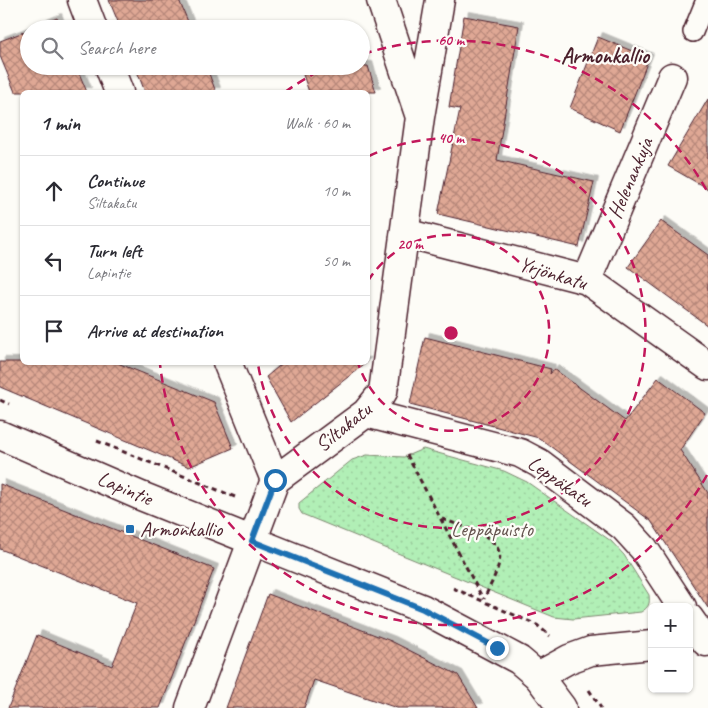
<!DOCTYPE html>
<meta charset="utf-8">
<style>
:root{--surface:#fff;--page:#f7f7f7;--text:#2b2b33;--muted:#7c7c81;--line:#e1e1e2}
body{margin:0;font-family:Caveat,sans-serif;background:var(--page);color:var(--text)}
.controls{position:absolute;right:15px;bottom:15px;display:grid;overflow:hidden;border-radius:8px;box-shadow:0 1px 4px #0004}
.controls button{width:45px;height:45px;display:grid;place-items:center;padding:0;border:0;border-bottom:1px solid var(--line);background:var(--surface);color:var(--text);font:25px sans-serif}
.stop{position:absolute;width:15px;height:15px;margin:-11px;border:4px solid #1f6fb2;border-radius:50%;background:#fff}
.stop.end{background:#1f6fb2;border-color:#fff;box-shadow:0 1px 5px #0008}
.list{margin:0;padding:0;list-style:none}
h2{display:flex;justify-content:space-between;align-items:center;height:65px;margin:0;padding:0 20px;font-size:21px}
h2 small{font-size:16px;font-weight:400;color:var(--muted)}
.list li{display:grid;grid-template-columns:32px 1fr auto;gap:15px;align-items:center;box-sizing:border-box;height:70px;padding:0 20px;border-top:1px solid var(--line)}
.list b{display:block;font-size:19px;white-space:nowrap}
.list p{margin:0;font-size:16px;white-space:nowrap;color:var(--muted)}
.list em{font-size:16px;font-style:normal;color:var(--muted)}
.icon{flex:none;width:28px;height:28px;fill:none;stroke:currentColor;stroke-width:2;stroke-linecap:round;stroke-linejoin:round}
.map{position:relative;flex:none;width:708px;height:708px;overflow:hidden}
.search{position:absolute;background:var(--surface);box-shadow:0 1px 4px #0004;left:20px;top:20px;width:350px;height:55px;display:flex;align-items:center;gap:12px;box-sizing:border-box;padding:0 18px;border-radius:28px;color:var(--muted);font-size:19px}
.panel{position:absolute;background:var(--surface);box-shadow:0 1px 4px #0004;left:20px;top:90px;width:350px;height:275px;border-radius:8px}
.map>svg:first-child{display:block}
</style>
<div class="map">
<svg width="708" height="708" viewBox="0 0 708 708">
<defs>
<pattern id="park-dots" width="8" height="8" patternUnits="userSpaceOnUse" patternTransform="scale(1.25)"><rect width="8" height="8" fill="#b1efb6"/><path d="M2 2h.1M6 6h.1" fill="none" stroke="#9acc9d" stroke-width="1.8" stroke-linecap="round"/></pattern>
<pattern id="building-cross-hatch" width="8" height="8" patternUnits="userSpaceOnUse" patternTransform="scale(1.25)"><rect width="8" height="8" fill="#dfa895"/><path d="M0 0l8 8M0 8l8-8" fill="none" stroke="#b7887a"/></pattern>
<filter id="shadow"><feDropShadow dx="4.5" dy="-4.5" stdDeviation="0" flood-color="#0004"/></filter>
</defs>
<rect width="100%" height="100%" fill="#fdfcf7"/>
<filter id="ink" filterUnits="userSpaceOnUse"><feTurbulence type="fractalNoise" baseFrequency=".02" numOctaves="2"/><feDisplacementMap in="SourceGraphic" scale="10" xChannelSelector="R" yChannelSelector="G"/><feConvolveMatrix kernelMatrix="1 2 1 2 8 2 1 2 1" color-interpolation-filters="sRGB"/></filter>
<g filter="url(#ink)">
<path fill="url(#park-dots)" stroke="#7e8770" d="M423 449 504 471 527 482 611 541 624 555 649 595C650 604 649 607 641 612L573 619 554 617 302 514 299 509V503L352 460 367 455 404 457Z"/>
<path fill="url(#building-cross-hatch)" stroke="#4a1f2b" filter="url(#shadow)" d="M109 0H179L191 29H121Z
M464 16 519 26 497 160 594 182 579 247 438 214 460 109 449 107Z
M57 18 61 29H31Z
M29 30V66H76L87 92H15L0 56V41Z
M598 37 649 58 620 131 570 108Z
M135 66H206L216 92H145Z
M300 66H368L376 92H309Z
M708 99V189L668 166Z
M661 221 708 255V326L628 267Z
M425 337 551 369 550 374 554 369 625 421 658 378 705 413 680 450 708 493V608L651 521 539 438 410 404Z
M0 362H115L214 402 233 448 189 467 0 387Z
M284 362H367L291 422 266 377Z
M0 484 214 569 160 708H8L37 635 112 666 137 603 0 549Z
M268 594 391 641 458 675 478 708H397L314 680 304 708H226Z"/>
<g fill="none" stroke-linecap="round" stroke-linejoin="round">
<g stroke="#4a1f2b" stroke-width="22">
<path id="service" d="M693 32 706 0"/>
</g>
<g stroke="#4a1f2b" stroke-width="31">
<path id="minor" d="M82 0 93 29
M381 0 419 114
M109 66 119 92
M405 233 587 280 708 366
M587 280 672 77
M227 362 275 480
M366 413 520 453 539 463 624 527 644 549 682 607
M689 618 706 642
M538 676 569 659 591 651 652 645
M190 708 275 480 366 413 383 392 420 117 440 0"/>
</g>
<g stroke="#4a1f2b" stroke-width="31">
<path id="secondary" d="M0 435 141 496 423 609 519 660 538 676 562 708"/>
</g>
<path stroke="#4a1f2b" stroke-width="3" stroke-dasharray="5 4" stroke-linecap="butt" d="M0 400 9 404
M97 441 235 497
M407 455 483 599
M442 519C462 527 506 535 499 563 496 575 489 588 484 599
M453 588 537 625 550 636
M589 690 601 708"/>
<use href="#service" stroke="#fdfcf7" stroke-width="19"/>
<use href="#minor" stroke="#fdfcf7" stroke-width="28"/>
<use href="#secondary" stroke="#fdfcf7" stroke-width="28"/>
</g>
</g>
<g fill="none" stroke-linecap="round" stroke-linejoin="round" filter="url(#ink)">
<path stroke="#1f6fb2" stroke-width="6" d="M275 480 252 541 423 609 497 648"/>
</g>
<g fill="none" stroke="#c2185b" stroke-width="2.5" stroke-dasharray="9 6">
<path d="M368 281A98 98 0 1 1 358 363"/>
<path d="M369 156A195 195 0 1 1 258 364"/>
<path d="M707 475A293 293 0 0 1 160 364M285 92A293 293 0 0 1 329 66M363 54A293 293 0 0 1 707 191"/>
</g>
<rect fill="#1f6fb2" stroke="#fdfcf7" stroke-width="2" x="125" y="524" width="10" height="10" rx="2.5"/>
<g text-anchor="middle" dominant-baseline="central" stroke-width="4.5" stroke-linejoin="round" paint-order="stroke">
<g font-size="21" fill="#4a1f2b" stroke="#fdfcf7">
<text transform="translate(630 178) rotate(-67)">Helenankuja</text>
<text transform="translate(553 273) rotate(17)">Yrjönkatu</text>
<text transform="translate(343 427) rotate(-39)">Siltakatu</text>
<text transform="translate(560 481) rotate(35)">Leppäkatu</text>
<text transform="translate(125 488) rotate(23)">Lapintie</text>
</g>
<g font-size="21" fill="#4a1f2b" stroke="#fdfcf7" text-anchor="start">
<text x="140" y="529">Armonkallio</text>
</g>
<g font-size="21" fill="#64534e" stroke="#fdfcf7">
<text x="492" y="529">Leppäpuisto</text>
</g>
<g font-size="22" font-weight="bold" fill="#4a1f2b" stroke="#fdfcf7">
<text x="605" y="56">Armonkallio</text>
</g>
</g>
<circle cx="451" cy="333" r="8" fill="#c2185b" stroke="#fdfcf7" stroke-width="2.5"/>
<g font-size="15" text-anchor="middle" font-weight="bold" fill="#c2185b" stroke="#fdfcf7" stroke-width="4.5" stroke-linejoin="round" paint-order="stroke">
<text x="451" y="45">60 m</text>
<text x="451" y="143">40 m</text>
<text x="410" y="249">20 m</text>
</g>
</svg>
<div class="controls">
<button>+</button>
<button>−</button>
</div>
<div class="stop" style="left:275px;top:480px"></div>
<div class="stop end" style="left:497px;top:648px"></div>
<div class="search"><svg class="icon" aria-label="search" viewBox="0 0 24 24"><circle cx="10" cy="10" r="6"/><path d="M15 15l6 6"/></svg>Search here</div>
<section class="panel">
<h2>1 min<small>Walk · 60 m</small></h2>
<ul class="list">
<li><svg class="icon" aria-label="ahead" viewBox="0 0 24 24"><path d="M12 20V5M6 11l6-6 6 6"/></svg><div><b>Continue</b><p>Siltakatu</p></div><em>10 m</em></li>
<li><svg class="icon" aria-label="left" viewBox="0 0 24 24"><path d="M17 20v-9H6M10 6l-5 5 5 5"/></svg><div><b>Turn left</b><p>Lapintie</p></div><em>50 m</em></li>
<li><svg class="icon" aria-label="arrive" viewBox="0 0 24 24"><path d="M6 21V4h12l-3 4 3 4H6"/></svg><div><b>Arrive at destination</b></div></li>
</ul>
</section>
</div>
